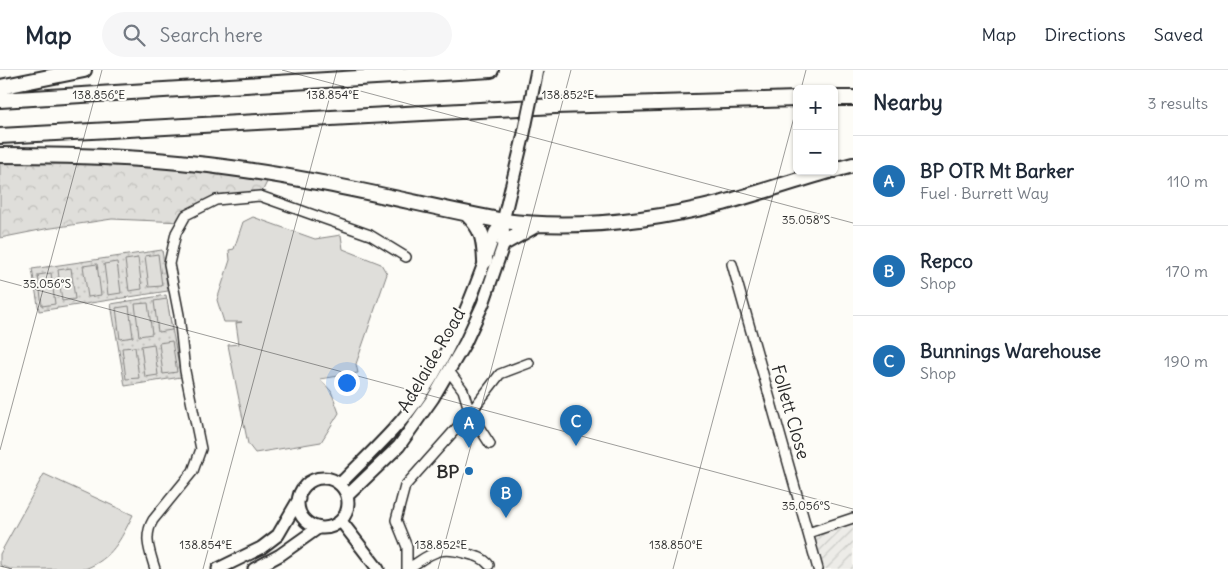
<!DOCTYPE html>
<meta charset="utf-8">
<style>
:root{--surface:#fff;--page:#f6f6f7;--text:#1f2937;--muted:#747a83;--line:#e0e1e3;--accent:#1f6fb2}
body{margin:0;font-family:Delius,sans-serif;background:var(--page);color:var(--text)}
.controls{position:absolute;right:15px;top:15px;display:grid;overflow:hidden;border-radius:8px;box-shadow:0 1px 4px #0004}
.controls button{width:45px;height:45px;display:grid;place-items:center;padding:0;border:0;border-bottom:1px solid var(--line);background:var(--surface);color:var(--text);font:25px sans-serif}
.you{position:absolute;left:346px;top:312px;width:18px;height:18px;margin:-12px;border:4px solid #fff;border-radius:50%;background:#1a73e8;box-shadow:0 0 0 8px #1a73e833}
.badge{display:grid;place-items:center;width:32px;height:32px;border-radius:50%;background:var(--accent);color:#fff;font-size:16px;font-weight:700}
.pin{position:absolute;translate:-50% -41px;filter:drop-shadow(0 1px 2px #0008)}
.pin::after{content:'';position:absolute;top:26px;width:18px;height:15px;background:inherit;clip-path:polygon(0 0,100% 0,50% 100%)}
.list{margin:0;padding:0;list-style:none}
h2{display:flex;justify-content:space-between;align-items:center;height:65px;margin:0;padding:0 20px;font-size:21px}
h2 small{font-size:16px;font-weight:400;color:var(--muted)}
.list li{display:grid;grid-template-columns:32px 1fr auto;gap:15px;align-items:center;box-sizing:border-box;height:90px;padding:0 20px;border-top:1px solid var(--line)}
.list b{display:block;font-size:19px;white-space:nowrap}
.list p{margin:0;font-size:16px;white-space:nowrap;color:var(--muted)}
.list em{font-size:16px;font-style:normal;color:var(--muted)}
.icon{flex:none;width:28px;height:28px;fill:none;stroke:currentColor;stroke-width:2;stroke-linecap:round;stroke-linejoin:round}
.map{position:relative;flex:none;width:853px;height:499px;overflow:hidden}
header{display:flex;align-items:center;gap:30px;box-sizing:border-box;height:70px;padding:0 25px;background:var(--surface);border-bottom:1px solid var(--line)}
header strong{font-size:24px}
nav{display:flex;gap:28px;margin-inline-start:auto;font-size:18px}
.search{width:350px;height:45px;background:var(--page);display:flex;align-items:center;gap:12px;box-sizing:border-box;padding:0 18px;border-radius:28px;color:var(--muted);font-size:19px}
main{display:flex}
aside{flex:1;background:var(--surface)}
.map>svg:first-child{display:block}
</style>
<header>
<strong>Map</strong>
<div class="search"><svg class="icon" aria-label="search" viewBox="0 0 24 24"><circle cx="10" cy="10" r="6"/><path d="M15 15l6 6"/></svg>Search here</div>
<nav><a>Map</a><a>Directions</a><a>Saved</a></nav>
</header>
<main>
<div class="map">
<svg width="853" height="499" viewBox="0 0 853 499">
<defs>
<pattern id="industrial-furrows" width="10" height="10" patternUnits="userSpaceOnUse" patternTransform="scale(1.25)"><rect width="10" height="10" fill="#edece8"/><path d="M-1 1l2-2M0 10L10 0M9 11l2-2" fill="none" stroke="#cbcbc7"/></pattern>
<pattern id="forest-crowns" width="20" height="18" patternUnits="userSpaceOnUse" patternTransform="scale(1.25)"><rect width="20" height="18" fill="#dfdeda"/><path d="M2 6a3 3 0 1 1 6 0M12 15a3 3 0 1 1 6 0" fill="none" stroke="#c0bfbb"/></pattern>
<pattern id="park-dots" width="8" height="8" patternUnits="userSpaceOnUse" patternTransform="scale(1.25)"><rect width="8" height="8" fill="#dfdeda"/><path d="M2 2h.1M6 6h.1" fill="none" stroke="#c0bfbb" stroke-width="1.8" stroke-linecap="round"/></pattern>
</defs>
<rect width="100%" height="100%" fill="#fdfcf7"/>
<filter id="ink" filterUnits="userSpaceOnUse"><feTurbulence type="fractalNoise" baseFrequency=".02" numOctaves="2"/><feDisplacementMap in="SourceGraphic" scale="10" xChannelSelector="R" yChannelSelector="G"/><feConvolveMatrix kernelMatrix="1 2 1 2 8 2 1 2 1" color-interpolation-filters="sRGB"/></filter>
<g filter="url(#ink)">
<path fill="url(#industrial-furrows)" d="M853 452V499H818L808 463Z"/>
<path fill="url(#forest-crowns)" stroke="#858482" d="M0 85 271 104 260 126 216 130 182 152 112 149 45 159 0 168Z"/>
<path fill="url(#park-dots)" stroke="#858482" d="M162 180 168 221 39 241 32 199Z
M166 225 181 307 125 316 111 234Z"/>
<path fill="#dfdeda" stroke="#858482" d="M253 147 315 169 341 165 343 179 381 194 387 204 356 294 358 303 320 309 331 321 339 343 321 372 255 383 248 374 228 275 239 274 236 253 242 252H224L217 230 230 190 229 180 234 179 243 152Z
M158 184 162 216 149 217 145 186Z
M138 188 142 219 129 221 125 190Z
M117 192 121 223 108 225 104 194Z
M97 194 101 225 88 227 83 196Z
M71 198 75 229 62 231 58 200Z
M51 203 55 234 42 236 38 205Z
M167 229 172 260 158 262 154 231Z
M148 233 152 264 139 266 135 234Z
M129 236 133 267 120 269 116 238Z
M172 271 177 302 163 304 159 273Z
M154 274 158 305 145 307 141 276Z
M135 277 139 308 126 309 122 278Z
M44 404 133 445C120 470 113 488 85 499H10L0 495V484Z"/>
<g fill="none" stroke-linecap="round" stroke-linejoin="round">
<g stroke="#2b2b2b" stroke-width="12">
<path id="minor" d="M732 194 818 499
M449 301 463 320 470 343 490 374
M808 463 853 448
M155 499C150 482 143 467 153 450L193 401 201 379 185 301 179 245 169 194 176 163 186 145 216 130 260 126 370 165 406 187
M407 499V477L396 450 405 416 470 343 500 304 529 293
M407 499C433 483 437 475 468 484 476 486 484 488 489 495"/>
</g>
<g stroke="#2b2b2b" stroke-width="15">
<path id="major" d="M298 433a25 25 0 1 1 50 0a25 25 0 1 1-50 0Z
M340 414C368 385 400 357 422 323 455 273 476 218 495 162L503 151
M348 425 399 376 433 328 465 273 483 234 504 173 503 151 523 68
M341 451 378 499
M218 499 261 478 278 465 299 429
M254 499 280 485 318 458"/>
</g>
<g stroke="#2b2b2b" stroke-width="18">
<path id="highway" d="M0 17 84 0
M834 28H853
M0 30 491 0
M0 66 555 36 797 29
M0 85C77 85 155 87 231 98 323 110 412 133 503 151 577 160 651 151 723 133 759 123 794 111 829 101
M834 100 853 95
M467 144C483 160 484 169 485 191
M504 173 536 155"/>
</g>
<use href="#minor" stroke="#fdfcf7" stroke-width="9"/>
<use href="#major" stroke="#fdfcf7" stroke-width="11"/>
<use href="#highway" stroke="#fdfcf7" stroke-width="14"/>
<g stroke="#2b2b2b" stroke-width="15" stroke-linecap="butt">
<path id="major-bridge" d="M523 68 537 0"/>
</g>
<use href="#major-bridge" stroke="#fdfcf7" stroke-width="11"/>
</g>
</g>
<path fill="none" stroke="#2b2b2b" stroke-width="1" stroke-opacity="0.45" d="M282 0 853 153M801 19 806 0M0 210 853 439M0 380 102 0M0 496 12 499M203 499 337 0M438 499 571 0M673 499 797 36"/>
<circle fill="#1f6fb2" stroke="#fdfcf7" stroke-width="2" cx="469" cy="401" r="5"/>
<g text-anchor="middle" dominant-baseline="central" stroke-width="4" stroke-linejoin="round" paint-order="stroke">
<g font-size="18" fill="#2b2b2b" stroke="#fdfcf7">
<text transform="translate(431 290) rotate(-60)">Adelaide Road</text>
<text transform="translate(791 342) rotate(74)">Follett Close</text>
</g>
<g font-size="18" font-weight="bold" fill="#2b2b2b" stroke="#fdfcf7" text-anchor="end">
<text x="459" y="401">BP</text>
</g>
</g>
<g font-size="12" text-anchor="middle" fill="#2b2b2b" stroke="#fdfcf7" stroke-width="4" stroke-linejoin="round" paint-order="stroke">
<text x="99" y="29">138.856°E</text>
<text x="333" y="29">138.854°E</text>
<text x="568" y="29">138.852°E</text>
<text x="806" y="154">35.058°S</text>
<text x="47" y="218">35.056°S</text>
<text x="806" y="440">35.056°S</text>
<text x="206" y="479">138.854°E</text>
<text x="441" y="479">138.852°E</text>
<text x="676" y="479">138.850°E</text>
</g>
</svg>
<div class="controls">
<button>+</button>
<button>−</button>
</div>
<div class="you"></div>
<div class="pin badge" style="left:469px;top:378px">A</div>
<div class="pin badge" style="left:506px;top:448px">B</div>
<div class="pin badge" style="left:576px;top:376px">C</div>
</div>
<aside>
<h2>Nearby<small>3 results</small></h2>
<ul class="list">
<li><span class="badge">A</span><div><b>BP OTR Mt Barker</b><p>Fuel · Burrett Way</p></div><em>110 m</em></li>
<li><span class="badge">B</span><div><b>Repco</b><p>Shop</p></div><em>170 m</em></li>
<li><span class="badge">C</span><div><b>Bunnings Warehouse</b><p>Shop</p></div><em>190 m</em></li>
</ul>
</aside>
</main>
